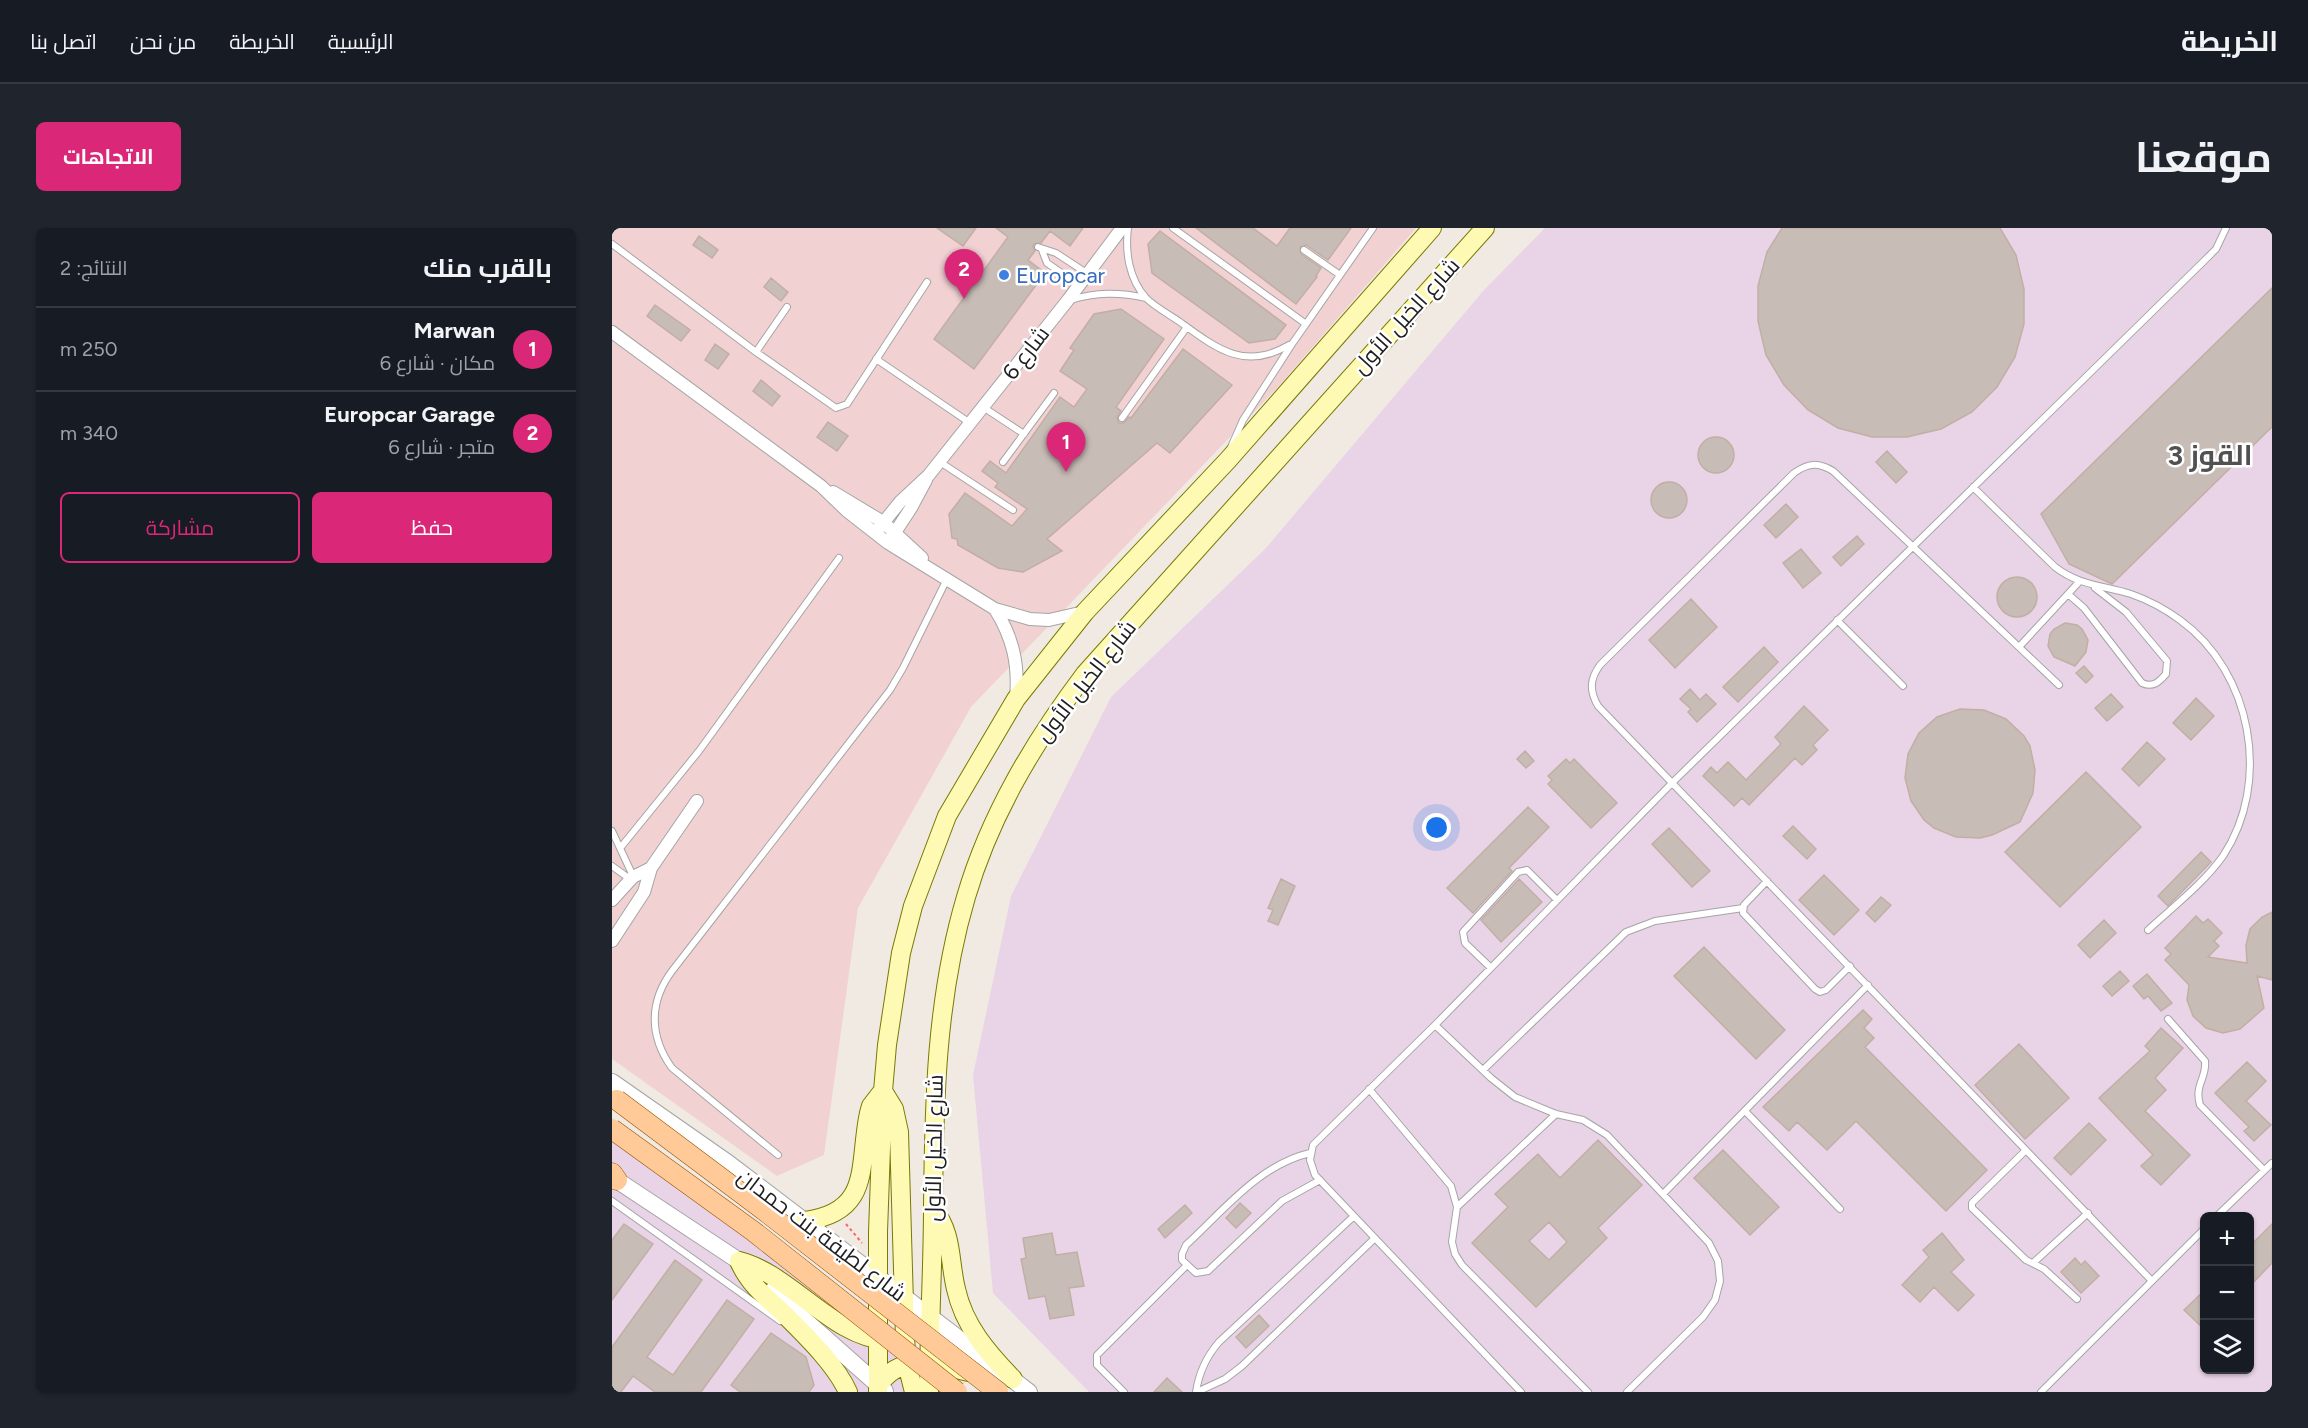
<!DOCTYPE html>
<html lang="ar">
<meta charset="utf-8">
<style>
:root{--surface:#171b24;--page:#20242c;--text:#f1f3f6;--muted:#9ea1a6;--line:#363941;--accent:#db2777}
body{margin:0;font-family:Figtree,Cairo,sans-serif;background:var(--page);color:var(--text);direction:rtl}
.controls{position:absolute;right:18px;bottom:18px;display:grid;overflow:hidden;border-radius:9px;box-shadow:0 2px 4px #0004}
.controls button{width:54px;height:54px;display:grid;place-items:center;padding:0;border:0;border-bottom:2px solid var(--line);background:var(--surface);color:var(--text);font:30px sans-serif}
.you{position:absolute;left:825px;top:600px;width:21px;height:21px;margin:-15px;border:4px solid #fff;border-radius:50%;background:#1a73e8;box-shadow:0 0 0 9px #1a73e833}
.badge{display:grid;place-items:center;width:39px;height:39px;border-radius:50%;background:var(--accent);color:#fff;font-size:20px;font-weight:700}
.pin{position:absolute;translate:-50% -50px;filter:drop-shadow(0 2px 3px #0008)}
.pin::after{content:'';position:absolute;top:32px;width:21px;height:18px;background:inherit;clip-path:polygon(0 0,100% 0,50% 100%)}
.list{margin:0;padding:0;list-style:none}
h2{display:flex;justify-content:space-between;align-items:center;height:78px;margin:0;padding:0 24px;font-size:26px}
h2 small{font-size:20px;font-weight:400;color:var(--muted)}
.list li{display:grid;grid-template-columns:39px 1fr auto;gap:18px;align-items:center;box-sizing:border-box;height:84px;padding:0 24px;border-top:2px solid var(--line)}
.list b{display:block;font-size:22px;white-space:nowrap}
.list p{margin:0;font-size:20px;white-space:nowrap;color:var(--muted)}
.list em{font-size:20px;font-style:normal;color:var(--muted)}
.actions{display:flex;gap:12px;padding:18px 24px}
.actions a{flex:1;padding:14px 0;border:2px solid var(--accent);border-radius:9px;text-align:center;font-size:21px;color:var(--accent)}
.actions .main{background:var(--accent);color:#fff}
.icon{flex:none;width:33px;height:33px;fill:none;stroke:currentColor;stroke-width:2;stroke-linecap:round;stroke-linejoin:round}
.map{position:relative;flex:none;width:1660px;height:1164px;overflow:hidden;direction:ltr;border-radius:9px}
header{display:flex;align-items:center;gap:36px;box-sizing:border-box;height:84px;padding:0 30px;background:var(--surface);border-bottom:2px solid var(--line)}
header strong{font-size:28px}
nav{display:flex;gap:33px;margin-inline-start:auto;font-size:21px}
.intro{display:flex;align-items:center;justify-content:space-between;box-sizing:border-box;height:144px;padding:0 36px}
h1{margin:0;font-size:42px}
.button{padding:15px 27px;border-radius:9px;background:var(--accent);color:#fff;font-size:21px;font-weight:700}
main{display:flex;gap:36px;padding:0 36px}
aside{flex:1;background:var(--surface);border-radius:9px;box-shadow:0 2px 4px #0004}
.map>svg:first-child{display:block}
</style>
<header>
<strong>الخريطة</strong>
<nav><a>الرئيسية</a><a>الخريطة</a><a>من نحن</a><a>اتصل بنا</a></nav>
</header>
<div class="intro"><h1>موقعنا</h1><a class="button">الاتجاهات</a></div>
<main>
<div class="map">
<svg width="1660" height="1164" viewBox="0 0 1660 1164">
<rect width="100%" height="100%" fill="#f0eae3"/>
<path fill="#f2d1d3" d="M0 0H804L666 159 359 479 246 680 212 927 165 948 0 831Z"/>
<path fill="#e9d4e7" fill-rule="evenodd" d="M933 0H1660V1164H477L381 1065 361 847 399 668 499 469 654 320 872 62ZM1592 988H1638V1142H1592Z
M0 911 344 1164H0Z"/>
<path fill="#c8bcb6" stroke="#c2aea4" stroke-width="1.5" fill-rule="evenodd" d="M325 0H364L351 18Z
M384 0H471L458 18 438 3 429 15 422 16 421 19 423 23 416 32 433 45 362 141 322 111 396 9Z
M584 0H641L665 18 678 0H739L716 32 694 17 688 19 689 26 709 40 704 48 705 49 684 76Z
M1170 0H1388L1404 27 1412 61V96L1403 129 1385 159 1360 184 1329 201 1295 209H1260L1226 200 1196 182 1172 157 1154 127 1146 93V58L1155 24Z
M548 3 674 97 663 111 637 115 540 45 536 16Z
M87 8 106 22 100 30 81 17Z
M159 50 176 64 169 73 152 59Z
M1660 60V199L1500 356 1457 336 1429 286Z
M43 77 78 102 69 113 35 88Z
M509 81 552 111 504 179 509 183 505 189 507 195H512L517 189 519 190 571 121 620 157 558 225 545 215 435 311 450 323 411 344 386 340 346 317 345 311 340 310 337 286 353 265 400 298 415 281 383 259 386 255 370 243 378 233 394 245 448 169 462 179 475 161 448 143 462 122 458 120 482 86Z
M103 116 117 126 106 141 93 132Z
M149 152 168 168 160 178 141 163Z
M216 194 236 208 225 223 205 209Z
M1086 227a18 18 0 1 1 36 0a18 18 0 1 1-36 0Z
M1275 223 1295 244 1284 255 1264 234Z
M1039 272a18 18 0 1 1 36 0a18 18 0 1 1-36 0Z
M1174 276 1186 289 1164 310 1152 297Z
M1245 308 1252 316 1229 338 1221 329Z
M1189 321 1209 345 1191 360 1171 335Z
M1385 369a20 20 0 1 1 40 0a20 20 0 1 1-40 0Z
M1079 371 1105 399 1063 440 1037 412Z
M1453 395 1465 397 1470 401 1476 412 1474 424 1463 438 1442 429 1436 418 1438 406 1442 401Z
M1152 419 1166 434 1126 474 1111 459Z
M1472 438 1481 448 1474 455 1464 445Z
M1078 461 1088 472 1094 466 1104 476 1085 494 1076 484 1079 481 1068 471Z
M1499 466 1511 479 1495 493 1483 480Z
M1584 470 1602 488 1579 512 1561 495Z
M1192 478 1216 502 1201 517 1205 522 1190 537 1183 530 1137 577 1130 570 1122 578 1091 548 1099 539 1105 545 1116 534 1134 552 1169 516 1163 509Z
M1348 481 1372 482 1394 491 1412 508 1418 518 1423 542 1421 565 1408 594 1380 607 1368 610 1344 609 1322 600 1312 592 1299 573 1293 550 1296 526 1307 505 1325 489Z
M1535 514 1553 531 1527 558 1510 541Z
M913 523 922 533 914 540 905 531Z
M954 531 958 535 962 531 1005 575 979 600 936 556 940 552 936 548Z
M1474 544 1529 599 1448 679 1393 624Z
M916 579 937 599 897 640 900 643 861 685 835 660Z
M1181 598 1204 621 1195 631 1171 608Z
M1057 600 1098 643 1080 659 1040 616Z
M1589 624 1599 634 1556 678 1546 668Z
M1212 647 1247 682 1222 707 1187 672Z
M669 651 683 658 666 697 656 693 661 682 656 680Z
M907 651 930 674 889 714 869 692Z
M1269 669 1279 677 1263 694 1254 685Z
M1660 684V752L1645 748 1652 780 1628 801 1611 805 1594 800 1581 788 1575 772 1577 757 1553 732 1559 726 1553 720 1584 688 1591 695 1596 691 1610 705 1602 713 1607 718 1596 729 1635 735 1634 717 1638 701 1650 689Z
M1492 692 1504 705 1478 730 1466 717Z
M1092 719 1173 802 1144 831 1062 748Z
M1508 743 1517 753 1500 768 1491 758Z
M1535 746 1560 775 1549 783 1536 768 1532 771 1521 758Z
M1251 782 1260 791 1252 800 1262 810 1253 819 1375 942 1334 983 1244 893 1215 922 1185 894 1177 903 1151 879Z
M1549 800 1571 820 1543 850 1554 862 1533 883 1578 927 1549 957 1529 938 1541 927 1487 870 1538 823 1533 818Z
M1407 816 1457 870 1413 911 1363 857Z
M1635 834 1654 853 1634 873 1659 897 1642 913 1632 903 1637 899 1603 865Z
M1477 895 1494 912 1459 947 1442 930Z
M986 912 1030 957 986 1000 995 1010 924 1079 860 1015 896 979 883 966 926 926 948 950ZM937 994 955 1014 937 1032 917 1013Z
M1111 922 1167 979 1138 1007 1082 950Z
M628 975 639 985 624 1000 614 990Z
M573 977 580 985 553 1010 546 1001Z
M12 996 41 1016 0 1072V1012Z
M1660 996V1035L1638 1058V1018Z
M440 1005 444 1027 465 1024 472 1058 457 1060 462 1087 438 1091 433 1068 417 1071 409 1031 414 1030 411 1010Z
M1330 1005 1352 1032 1339 1044 1362 1067 1346 1083 1322 1059 1308 1074 1290 1057 1317 1029 1311 1022Z
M1463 1030 1469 1037 1473 1033 1487 1048 1469 1065 1449 1044Z
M63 1032 90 1052 35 1129 61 1147 115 1072 142 1091 89 1164H43L21 1148 9 1164H0V1119Z
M1593 1062V1102L1572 1082Z
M647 1087 657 1098 634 1120 624 1109Z
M159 1105 194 1129 202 1157 197 1164H128L119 1157Z
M555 1150 570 1164H542Z"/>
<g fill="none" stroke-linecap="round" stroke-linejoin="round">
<g stroke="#a5a5a5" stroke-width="8">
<path id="service" d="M516 0C513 24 517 51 534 70 543 79 558 87 568 94 605 121 633 143 677 117
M561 0 694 96
M0 16 144 124 224 180 235 176 315 54
M426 19 444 25 476 46
M430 22 435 35 467 57
M692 22 728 47
M458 72C485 64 507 64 534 70
M144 124 175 79
M264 131 358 195
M371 179 412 206
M510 190 575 99
M619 219 631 192 680 116 761 0
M328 234 401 282
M391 234 442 165
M1361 259 1443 339C1468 358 1490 357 1519 366 1536 372 1553 381 1568 392 1640 444 1660 554 1611 628 1591 656 1561 679 1536 702
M1456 366 1472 380 1530 455C1541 460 1547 454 1554 446L1555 433 1514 384 1483 360
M1225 392 1291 458
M1407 419 1467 354
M1447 457 1221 243C1206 234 1196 235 1182 245L988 437C978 451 977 462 986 478L1540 1053
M0 603 21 648
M9 619 87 523 227 330
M0 638 18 651
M1155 653 1132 677 1131 685 1203 761 1208 764 1214 762 1238 738
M879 740 853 715 851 704 906 644 915 642 945 672
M1556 791 1593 833C1595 850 1582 857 1588 877L1652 942
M823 797 879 850 903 869 944 886 971 892 995 907 1097 1015 1106 1033 1108 1053 1103 1072 1091 1089 1015 1164
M871 842 1014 704 1043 693 1131 680
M757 861 839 958 845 979 840 1014 843 1026 850 1037 976 1164
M1133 883 1228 981
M1414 922 1360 975V980L1414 1032 1432 1041 1465 1071
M698 925C647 937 612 982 574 1017L570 1026V1032L584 1045 596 1043 670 973 708 952
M166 927 60 840C37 808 37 774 60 743L278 462 291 440 335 351
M1051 966 1256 757
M0 973 168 1093
M845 979 944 886
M1605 988 1660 935
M1421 1035 1476 985
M512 1164 485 1137V1127L575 1037
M584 1164C587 1144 594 1129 607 1114L742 988
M585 1164 613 1151 630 1138 763 1010
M909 1164 703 947 698 932 701 917 823 797 1061 554 1592 33 1604 21 1614 0
M1429 1164 1592 1001"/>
</g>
<g stroke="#a5a5a5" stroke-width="14">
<path id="minor" d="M0 104 209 258 235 283 276 315 383 381 418 391 437 392 472 384
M221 264 271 294 310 330
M263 305 288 274 316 248 456 72 510 0
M280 309 299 280 314 252
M383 381C401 410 407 436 404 470
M0 672 21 649 39 640
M0 713 32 664 39 640 85 573"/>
</g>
<g stroke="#a5a5a5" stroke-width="18">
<path id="tertiary" d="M0 854 116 935 417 1164
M0 949 127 1033 136 1042
M160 1063 273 1163"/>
</g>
<g stroke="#787900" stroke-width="20">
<path id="secondary" d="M271 863 282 881 287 904 293 1110 295 1136 302 1164
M321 981C341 1005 337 1033 344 1061 352 1098 376 1125 401 1151
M193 993C261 984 246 936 257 885L259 878 269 865
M127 1033C177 1045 222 1110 274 1112
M127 1033C136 1054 151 1067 168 1082 190 1104 223 1135 236 1164
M266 1158C290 1122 327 1138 362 1145
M266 1164V1004L271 863 275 817 289 725 301 678 335 588 404 471 473 384 616 232 820 0
M317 1164C317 1102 321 1040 321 978 322 873 324 770 354 669 378 587 422 514 473 446L873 0"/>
</g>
<g stroke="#975600" stroke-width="21">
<path id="primary" d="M0 945 5 952"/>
</g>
<path stroke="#ff6564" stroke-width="2" stroke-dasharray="3 3" stroke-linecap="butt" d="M234 996 250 1015"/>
<use href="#service" stroke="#fff" stroke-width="6"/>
<use href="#minor" stroke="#fff" stroke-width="12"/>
<use href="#tertiary" stroke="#fff" stroke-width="16"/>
<use href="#secondary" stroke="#fefab3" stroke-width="18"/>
<use href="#primary" stroke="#ffc998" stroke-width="20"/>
<g stroke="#975600" stroke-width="21" stroke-linecap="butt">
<path id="primary-bridge" d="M5 872 149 980 386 1164
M0 901 141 1003 345 1164"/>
</g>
<use href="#primary-bridge" stroke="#ffc998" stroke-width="20"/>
</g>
<circle fill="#3f7fe0" stroke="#fff" stroke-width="2" cx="392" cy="47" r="6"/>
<g text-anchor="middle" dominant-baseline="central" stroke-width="5" stroke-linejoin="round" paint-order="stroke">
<g font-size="22" fill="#366cbe" stroke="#fff" text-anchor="start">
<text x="404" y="47">Europcar</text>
</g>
<g font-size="22" fill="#1e1e1e" stroke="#fff">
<text transform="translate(794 88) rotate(-48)">شارع الخيل الأول</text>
<text transform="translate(414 125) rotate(-52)">شارع 6</text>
<text transform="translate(474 453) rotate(-52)">شارع الخيل الأول</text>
<text transform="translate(322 920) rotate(-89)">شارع الخيل الأول</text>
<text transform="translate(210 1007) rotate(37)">شارع لطيفة بنت حمدان</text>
</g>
<g font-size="28" font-weight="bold" fill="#515151" stroke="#fff">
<text x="1598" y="227">القوز 3</text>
</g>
</g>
</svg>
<div class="controls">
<button>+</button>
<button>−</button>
<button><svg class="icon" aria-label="layers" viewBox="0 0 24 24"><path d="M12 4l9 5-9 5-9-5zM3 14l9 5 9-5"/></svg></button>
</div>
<div class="you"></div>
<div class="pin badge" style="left:454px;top:244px">1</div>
<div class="pin badge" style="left:352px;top:71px">2</div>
</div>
<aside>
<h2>بالقرب منك<small>النتائج: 2</small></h2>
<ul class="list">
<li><span class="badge">1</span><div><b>Marwan</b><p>مكان · شارع 6</p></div><em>250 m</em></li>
<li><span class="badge">2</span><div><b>Europcar Garage</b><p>متجر · شارع 6</p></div><em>340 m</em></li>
</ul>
<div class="actions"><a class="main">حفظ</a><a>مشاركة</a></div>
</aside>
</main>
